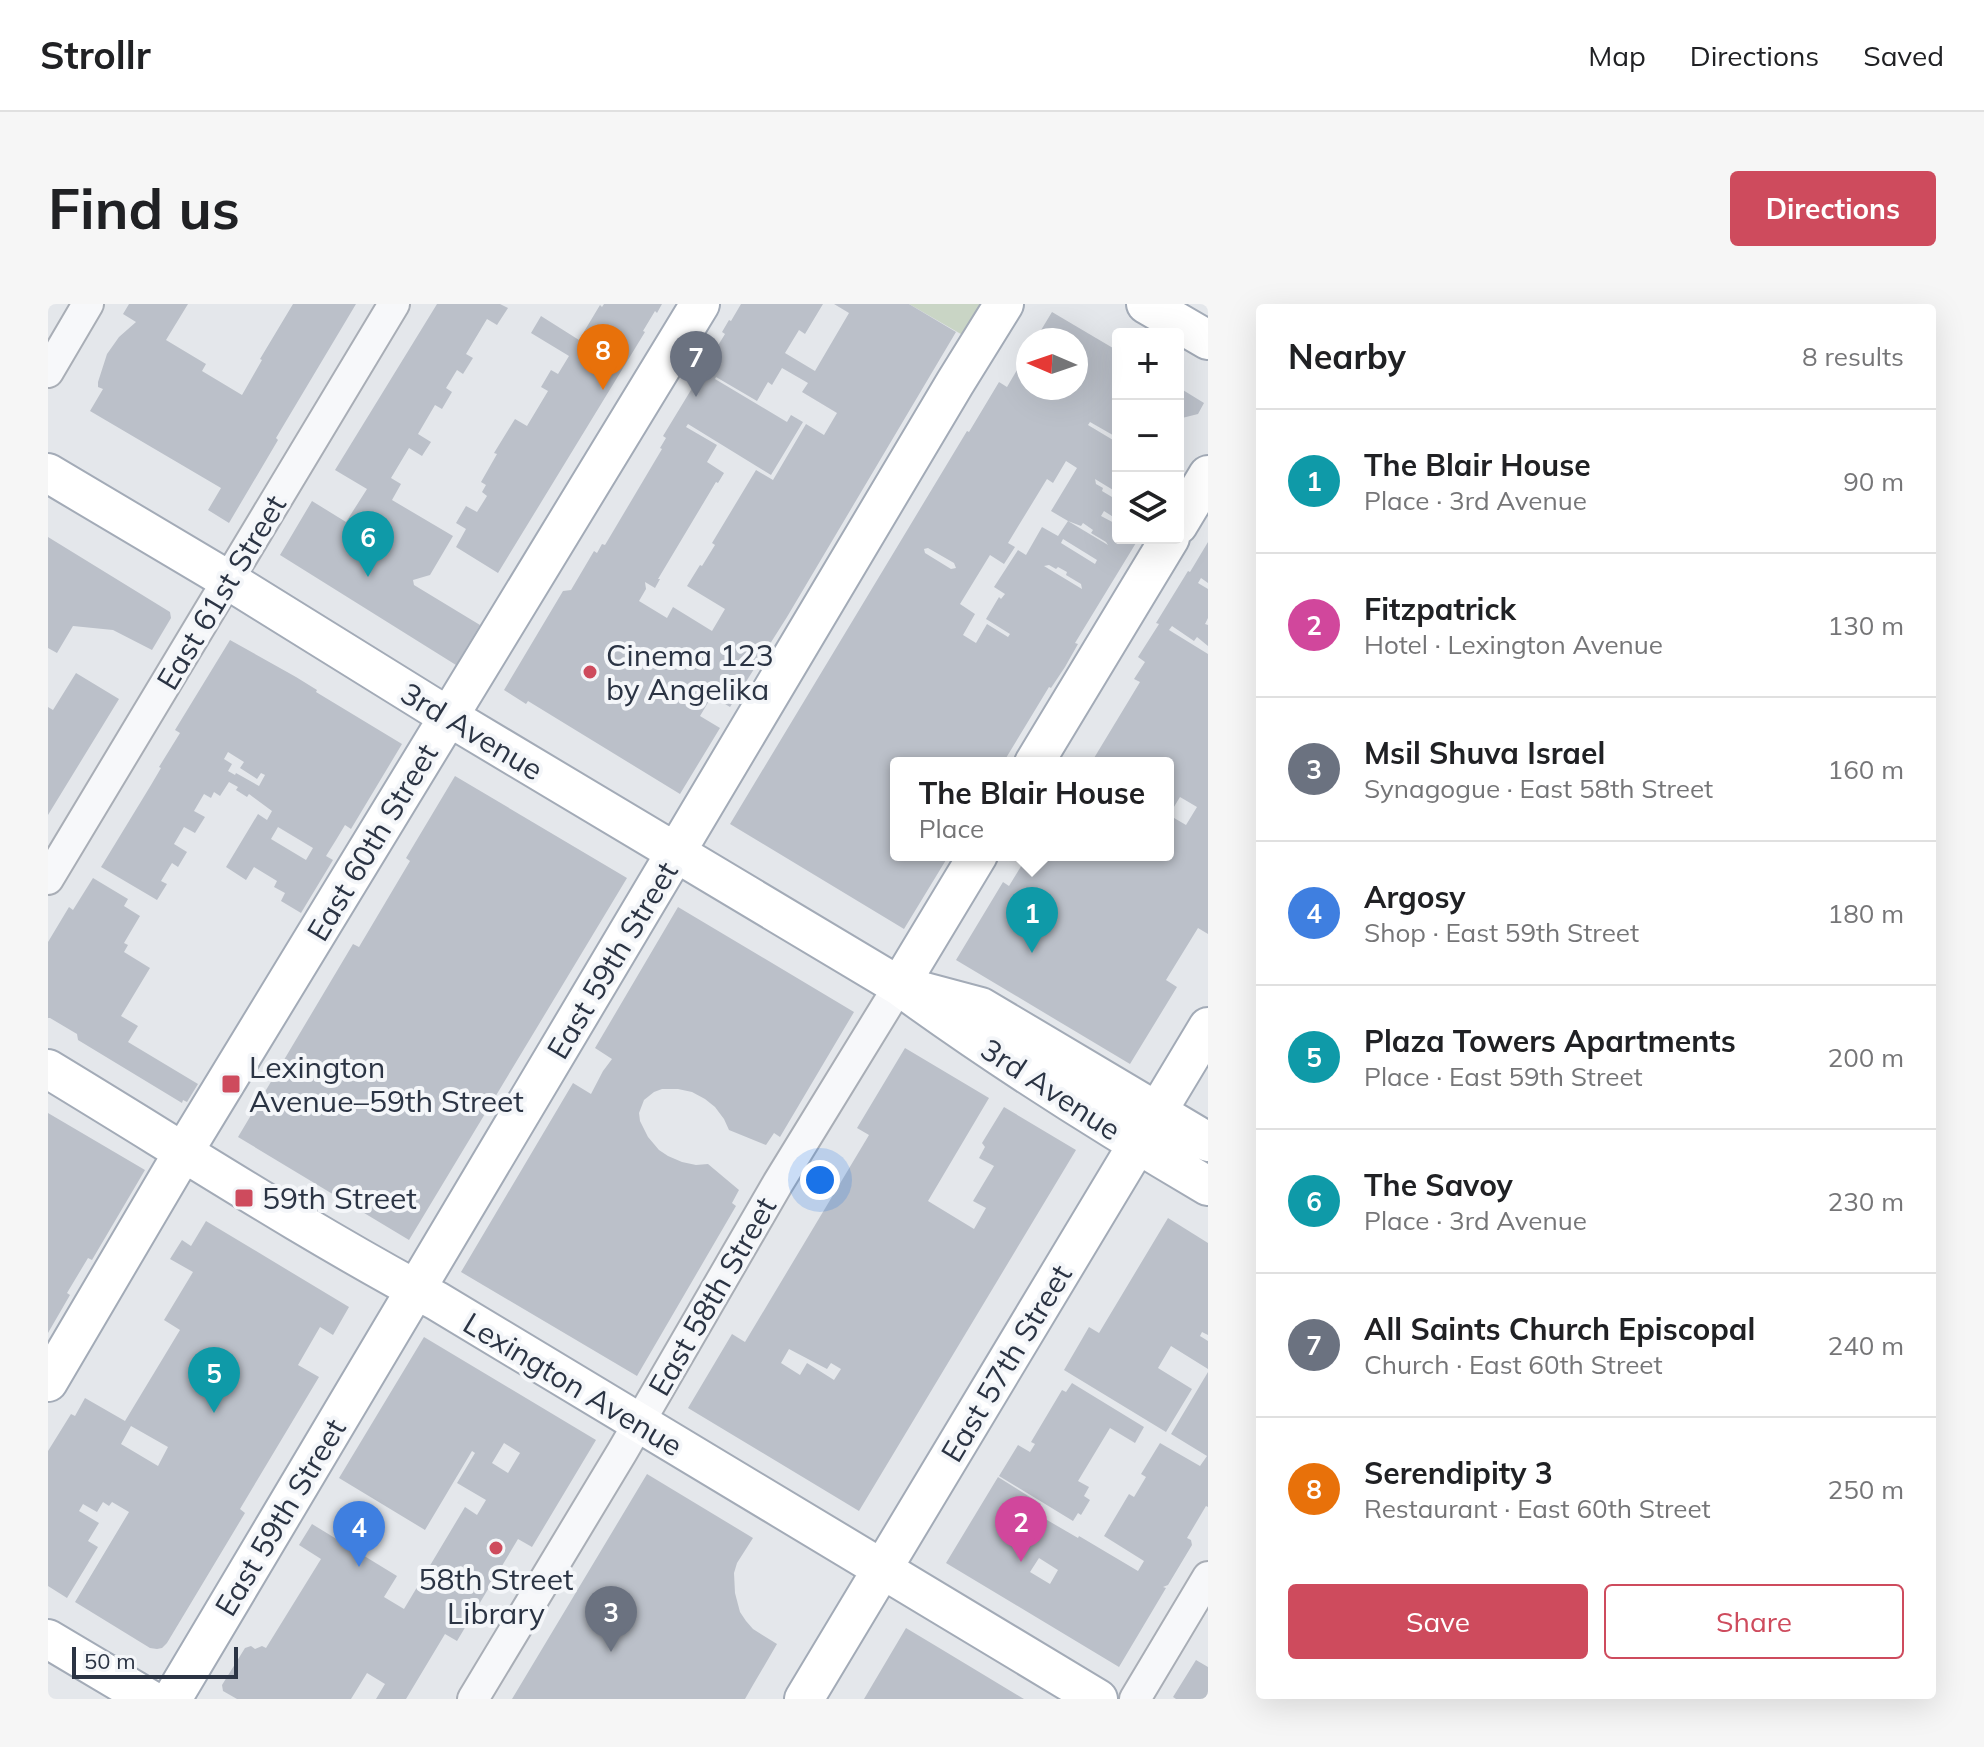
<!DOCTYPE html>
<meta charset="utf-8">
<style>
:root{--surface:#fff;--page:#f6f6f6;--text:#202124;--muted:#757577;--line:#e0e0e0;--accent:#ce4b5d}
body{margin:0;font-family:Mulish,sans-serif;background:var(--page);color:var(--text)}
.controls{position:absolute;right:24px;top:24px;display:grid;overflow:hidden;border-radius:8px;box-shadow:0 8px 32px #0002}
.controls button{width:72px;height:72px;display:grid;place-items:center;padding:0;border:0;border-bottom:2px solid var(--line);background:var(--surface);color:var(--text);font:40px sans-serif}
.compass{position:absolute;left:968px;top:24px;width:72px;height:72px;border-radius:50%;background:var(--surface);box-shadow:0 8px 32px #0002;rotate:272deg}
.scale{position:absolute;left:24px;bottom:20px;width:166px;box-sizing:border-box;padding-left:8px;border:4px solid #2b3444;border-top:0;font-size:22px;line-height:28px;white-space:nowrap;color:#2b3444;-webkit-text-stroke:6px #f4f6f9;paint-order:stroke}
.you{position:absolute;left:772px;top:876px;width:28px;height:28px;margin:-20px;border:6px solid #fff;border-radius:50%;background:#1a73e8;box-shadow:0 0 0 12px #1a73e833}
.badge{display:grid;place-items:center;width:52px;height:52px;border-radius:50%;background:var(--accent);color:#fff;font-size:26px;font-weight:700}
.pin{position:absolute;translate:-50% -66px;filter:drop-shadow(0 2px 4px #0008)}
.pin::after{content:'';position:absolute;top:42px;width:28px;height:24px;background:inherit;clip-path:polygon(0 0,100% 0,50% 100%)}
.popup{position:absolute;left:842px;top:453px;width:284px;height:104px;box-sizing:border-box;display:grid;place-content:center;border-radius:8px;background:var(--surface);filter:drop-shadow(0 2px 6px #0005);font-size:26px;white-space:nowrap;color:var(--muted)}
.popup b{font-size:30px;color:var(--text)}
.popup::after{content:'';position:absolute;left:50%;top:100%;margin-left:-16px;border:16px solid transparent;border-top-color:var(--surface)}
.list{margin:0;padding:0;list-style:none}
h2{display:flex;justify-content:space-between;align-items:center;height:104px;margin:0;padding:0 32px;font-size:34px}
h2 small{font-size:26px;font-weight:400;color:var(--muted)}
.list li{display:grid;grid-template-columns:52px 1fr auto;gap:24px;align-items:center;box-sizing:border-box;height:144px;padding:0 32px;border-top:2px solid var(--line)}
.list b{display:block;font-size:30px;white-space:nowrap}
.list p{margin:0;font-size:26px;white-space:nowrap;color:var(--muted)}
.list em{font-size:26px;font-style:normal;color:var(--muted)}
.actions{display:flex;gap:16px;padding:24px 32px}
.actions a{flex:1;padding:18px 0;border:2px solid var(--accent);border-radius:8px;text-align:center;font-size:28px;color:var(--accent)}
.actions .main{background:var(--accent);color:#fff}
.icon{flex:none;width:44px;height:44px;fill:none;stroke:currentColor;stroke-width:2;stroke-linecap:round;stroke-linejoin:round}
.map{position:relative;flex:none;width:1160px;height:1395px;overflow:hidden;border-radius:8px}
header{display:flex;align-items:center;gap:48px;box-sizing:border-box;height:112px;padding:0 40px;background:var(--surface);border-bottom:2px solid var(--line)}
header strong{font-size:38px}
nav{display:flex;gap:44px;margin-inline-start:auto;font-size:28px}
.intro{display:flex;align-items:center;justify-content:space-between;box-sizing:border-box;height:192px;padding:0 48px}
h1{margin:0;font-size:56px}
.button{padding:20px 36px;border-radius:8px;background:var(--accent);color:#fff;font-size:28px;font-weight:700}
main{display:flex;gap:48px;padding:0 48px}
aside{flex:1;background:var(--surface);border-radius:8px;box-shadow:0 8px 32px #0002}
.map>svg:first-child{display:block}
</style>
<header>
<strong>Strollr</strong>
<nav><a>Map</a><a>Directions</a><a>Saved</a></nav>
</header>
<div class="intro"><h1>Find us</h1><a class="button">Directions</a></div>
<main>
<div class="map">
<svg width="1160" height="1395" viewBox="0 0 1160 1395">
<rect width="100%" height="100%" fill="#e4e7eb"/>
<path fill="#c9d5c5" d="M861 0H938L918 33Z"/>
<path fill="#bbc0c9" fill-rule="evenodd" d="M81 0H140L118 36 158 60 154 67 194 91 214 56 212 55 245 0H308L228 134 230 136 181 219 160 206 173 184 42 107 55 85 50 83V78L59 50 71 33 88 18 75 10Z
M389 0H452L460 4 449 21 439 15 418 50 425 54 415 70 409 66 398 84 404 88 394 105 387 101 370 130 383 138 374 152 361 144 343 174 353 180 344 196 405 232 382 271 365 276 366 281 432 321 408 361 232 251 264 197 298 218 319 185 287 166Z
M556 0H614L609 9 607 7 595 27 597 28 450 269 408 243 418 225 408 219 418 202 429 208 439 192 434 188 438 181 433 178 449 150 446 149 467 115 479 122 500 87 493 83 503 66 510 70 521 52 483 29 493 12 531 36 552 1 554 3Z
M693 0H775L757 30 751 26 737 49 767 67 801 9 786 0H861L908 28 739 313 682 403 664 392 652 412 672 424 632 490 480 397 478 400 456 386 515 287 523 286 546 247 549 249 554 240 557 241 614 145 612 144 618 134 615 132 677 30 674 28 681 16 683 17ZM734 64 760 79 754 88 789 109 776 131 758 120 725 176 708 166 664 239 667 241 654 262 652 261 639 282 677 305 664 327 625 303 619 314 591 297 598 285 597 278 607 284 612 275H610L668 178 670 179 676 169 659 158 669 141 638 123 640 120 723 171 755 118 743 111 739 118 667 75 668 73 709 97 720 78 724 81Z
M1004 8 1070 47V134L1042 118 1040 121 1070 139V189L1047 175 1048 180 1055 184 1054 187 1064 193 1066 191 1070 193V216L1056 207 1053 212 1070 221V234H1091L1027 339 1030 340 1017 363 1003 384 1001 383 955 459H848V551H901L856 625 682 520 919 127 921 128 951 78 959 83 980 47V84H1028V36H987ZM1018 157 1029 164 1003 207 1020 217 1033 222 1035 219 1045 226 1043 229 1058 238 1060 241 1020 217 1010 232 994 223 978 251 970 246 946 283 957 290 953 295 951 293 938 315 962 330 960 333 939 320 928 339 915 331 927 310 912 300 942 251 956 260 967 243 960 239 999 175 1005 179ZM1015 235 1049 256 1047 260 1013 239ZM880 244 906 259 908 264 903 265 877 249 876 245ZM1001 261 1008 265 1010 263 1019 268 1018 271 1033 280 1034 285 996 262Z
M1130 83 1156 99 1150 110 1130 115Z
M0 233 122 308 123 314 104 346 65 326 25 322 9 349 0 344Z
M1160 238V279L1153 274 1150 279 1160 285V314L1157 320 1160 321V342L1149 333 1146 337 1124 322 1121 326 1160 350V630L1150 624 1118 676 1129 683 1082 760 908 656 955 578 961 582 980 551H1120V500L1125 491 1120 488V459H1043L1092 378 1086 375 1097 358 1090 353 1111 320 1108 319 1140 267 1142 268ZM1132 493 1149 503 1138 521 1121 511Z
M182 336 248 373 269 386 268 388 354 440 303 525 297 521 288 536 278 552 285 556 253 609 233 597 237 589 226 583 229 577 206 563 198 576 178 563 210 510 219 516 224 507 201 490 199 493 188 486 190 483 181 478 172 492 166 488 163 494 156 490 146 507 157 513 147 529 136 523 126 540 139 548 130 563 124 559 113 577 119 580 109 596 53 563 103 481 113 464 111 463 132 429 127 426ZM180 448 196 458 192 464 209 475 213 469 217 471 211 482 188 469 187 471 180 467 184 460 176 455ZM230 523 265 544 258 556 223 535Z
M28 369 71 395 0 511V403L5 406Z
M407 472 579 574 361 936 190 833 305 640 311 643 362 557 358 554Z
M45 574 80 595 76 602 92 612 76 639 80 641 76 648 102 664 73 712 90 722 80 738 150 780 139 798 135 796 134 799 30 736 29 730 2 714H0V638L21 603 25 606Z
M630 603 806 708 732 833 726 829 718 841 681 826 676 815 667 803 657 795 644 788 630 785H614L606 788 596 796 591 809 592 817 600 833 611 846 620 852 634 858 648 861 660 860 691 886 684 899 688 902 589 1072 413 968 525 779 543 790 555 767 564 755 547 744Z
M857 744 941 794 880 897 926 925 938 904 925 897 946 862 931 854 937 843 934 839 956 803 1028 846 811 1207 640 1104 684 1030 697 1038 718 1003 821 831 809 824ZM741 1045 779 1065 783 1059 793 1065 786 1076 759 1059 752 1071 733 1059Z
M0 809 97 866 44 956 40 954 19 989 22 991 0 1029Z
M1120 914 1160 939V1031L1154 1028 1152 1032 1160 1037V1065L1123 1042 1110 1064 1144 1085 1118 1128 1016 1066 1041 1023 1051 1029Z
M158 917 301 1003 285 1031 272 1023 250 1061 271 1073 192 1205 197 1209 119 1339 114 1344 109 1345 102 1344 27 1298 81 1208 64 1198 61 1202 55 1198 49 1208 35 1200 31 1207 51 1219 40 1237 50 1243 19 1294 0 1282V1147L23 1110 27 1112 37 1094 77 1117 132 1026 116 1016 145 968 122 955 134 936 143 942ZM83 1122 120 1143 110 1162 73 1140Z
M376 1033 548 1136 484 1243 470 1235 409 1337 397 1330 358 1395H328L337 1380 319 1369 303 1395H189L175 1387 174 1381 197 1344 203 1342 207 1345 214 1342 218 1344 273 1255 251 1241 264 1220 349 1272 336 1293 356 1305 417 1203 429 1211 438 1196 409 1179 427 1149 424 1147 377 1226 291 1174ZM456 1139 472 1149 460 1169 444 1159Z
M1160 1068V1203L1158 1202 1139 1234 1143 1236 1144 1241 1120 1281 1115 1283 1118 1284 1071 1363 898 1259 950 1173 993 1200 987 1209 1030 1234 1031 1232 1090 1267 1096 1257 1056 1232 1081 1190 1086 1193 1098 1173 1093 1170 1112 1139 1152 1162 1159 1152 1123 1130ZM991 1254 1010 1266 1002 1280 982 1268Z
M1024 1079 1096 1123 1087 1139 1062 1124 1030 1177 1041 1183 1036 1192 1042 1196 1033 1211 1030 1209 1025 1217 951 1172 970 1141 982 1148 987 1140 983 1138 1014 1086 1018 1088Z
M599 1170 705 1234 689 1259 686 1269 687 1289 692 1308 698 1317 705 1325 729 1340 705 1381 697 1395H464Z
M858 1324 893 1345 976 1395H816Z
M1148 1356 1160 1363V1395H1128L1125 1393Z"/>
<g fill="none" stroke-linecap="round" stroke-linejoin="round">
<g stroke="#a9aeb6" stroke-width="34">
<path id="minor" d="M0 68 40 0
M0 575 346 0
M425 1395 574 1148 730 879 851 682
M1087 1395 1160 1273"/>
</g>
<g stroke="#a3abb7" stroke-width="42">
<path id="major" d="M1098 0 1160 36
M0 169 180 276 383 402 851 682C950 754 1054 820 1160 882
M1130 221 1160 171
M986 459 1122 234
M851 682 930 551
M873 687 933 703 1160 838
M0 765C129 843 256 926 389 997L1050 1395
M0 1078 136 847 652 0
M0 1335 101 1395
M124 1395 907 79 956 0
M756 1395 1160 723"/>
</g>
<use href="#minor" stroke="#f7f8fa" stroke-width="30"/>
<use href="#major" stroke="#fff" stroke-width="38"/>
</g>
<g fill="#ce4b5d" stroke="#f4f6f9" stroke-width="3">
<circle cx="542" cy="368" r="8"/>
<rect x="173" y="770" width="20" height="20" rx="4"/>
<rect x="186" y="884" width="20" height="20" rx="4"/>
<circle cx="448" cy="1244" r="8"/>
</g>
<g text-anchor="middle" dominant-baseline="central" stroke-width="8" stroke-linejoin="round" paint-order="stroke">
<g font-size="30" fill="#2b3444" stroke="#f4f6f9">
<text transform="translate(173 288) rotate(-59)">East 61st Street</text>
<text transform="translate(424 427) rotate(31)">3rd Avenue</text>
<text transform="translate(324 538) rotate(-59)">East 60th Street</text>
<text transform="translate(564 656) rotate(-59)">East 59th Street</text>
<text transform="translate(1003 785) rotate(33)">3rd Avenue</text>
<text transform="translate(664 992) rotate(-60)">East 58th Street</text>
<text transform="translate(958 1059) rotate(-59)">East 57th Street</text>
<text transform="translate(525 1080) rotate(31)">Lexington Avenue</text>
<text transform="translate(232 1213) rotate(-59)">East 59th Street</text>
</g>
<g font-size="30" fill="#2b3444" stroke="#f4f6f9" text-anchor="start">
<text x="558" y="351">Cinema 123<tspan x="558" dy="34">by Angelika</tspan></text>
<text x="201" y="763">Lexington<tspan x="201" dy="34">Avenue–59th Street</tspan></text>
<text x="214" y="894">59th Street</text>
<text x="448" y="1275" text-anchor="middle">58th Street<tspan x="448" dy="34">Library</tspan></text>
</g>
</g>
</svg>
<div class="controls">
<button>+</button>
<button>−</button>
<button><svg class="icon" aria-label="layers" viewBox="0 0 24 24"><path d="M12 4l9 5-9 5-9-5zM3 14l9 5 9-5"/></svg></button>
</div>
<svg class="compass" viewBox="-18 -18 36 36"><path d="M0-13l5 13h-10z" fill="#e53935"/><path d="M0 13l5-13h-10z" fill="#757577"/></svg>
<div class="scale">50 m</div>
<div class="you"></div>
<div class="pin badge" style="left:984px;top:649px;background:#0f9aa8">1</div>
<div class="popup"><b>The Blair House</b>Place</div>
<div class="pin badge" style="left:973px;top:1258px;background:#d1479c">2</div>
<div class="pin badge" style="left:563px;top:1348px;background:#6b7280">3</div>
<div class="pin badge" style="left:311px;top:1263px;background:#3f7fe0">4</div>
<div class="pin badge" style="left:166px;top:1109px;background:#0f9aa8">5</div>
<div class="pin badge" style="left:320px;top:273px;background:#0f9aa8">6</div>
<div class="pin badge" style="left:648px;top:93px;background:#6b7280">7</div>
<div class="pin badge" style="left:555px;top:86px;background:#e8710a">8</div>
</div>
<aside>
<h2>Nearby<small>8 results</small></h2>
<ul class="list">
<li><span class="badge" style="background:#0f9aa8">1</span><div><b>The Blair House</b><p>Place · 3rd Avenue</p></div><em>90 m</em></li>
<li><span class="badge" style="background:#d1479c">2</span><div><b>Fitzpatrick</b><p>Hotel · Lexington Avenue</p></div><em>130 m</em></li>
<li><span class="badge" style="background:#6b7280">3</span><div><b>Msil Shuva Israel</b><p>Synagogue · East 58th Street</p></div><em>160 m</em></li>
<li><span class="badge" style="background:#3f7fe0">4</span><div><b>Argosy</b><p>Shop · East 59th Street</p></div><em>180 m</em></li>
<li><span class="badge" style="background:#0f9aa8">5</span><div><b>Plaza Towers Apartments</b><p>Place · East 59th Street</p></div><em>200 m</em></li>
<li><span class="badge" style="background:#0f9aa8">6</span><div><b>The Savoy</b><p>Place · 3rd Avenue</p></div><em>230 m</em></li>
<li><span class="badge" style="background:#6b7280">7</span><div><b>All Saints Church Episcopal</b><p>Church · East 60th Street</p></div><em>240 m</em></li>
<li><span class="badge" style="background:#e8710a">8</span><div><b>Serendipity 3</b><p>Restaurant · East 60th Street</p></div><em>250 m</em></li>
</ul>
<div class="actions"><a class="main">Save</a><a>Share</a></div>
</aside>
</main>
